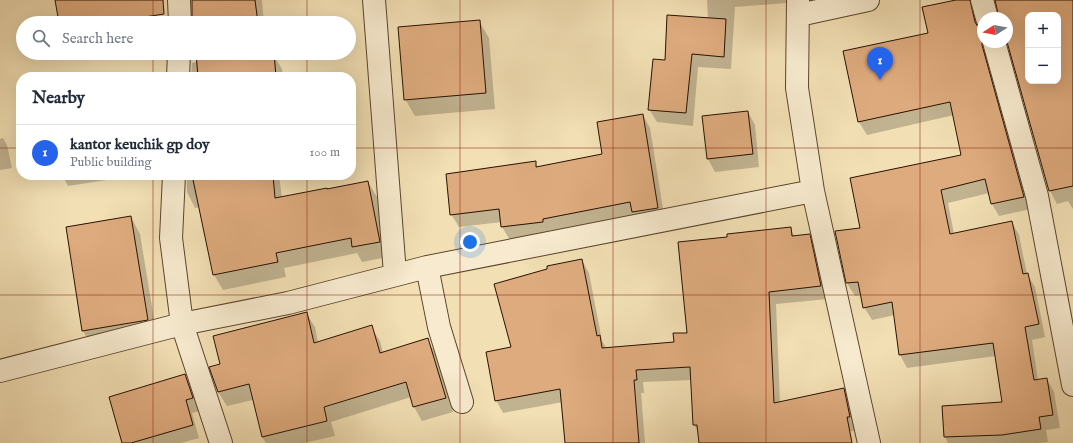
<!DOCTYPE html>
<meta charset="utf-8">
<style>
:root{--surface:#fff;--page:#f6f6f7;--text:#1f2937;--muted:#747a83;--line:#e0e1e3;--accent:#2563eb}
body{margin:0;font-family:"IM FELL English",serif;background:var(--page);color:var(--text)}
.controls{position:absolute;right:12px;top:12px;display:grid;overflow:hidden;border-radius:8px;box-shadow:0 4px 16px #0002}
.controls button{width:36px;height:36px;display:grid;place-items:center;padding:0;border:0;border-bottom:1px solid var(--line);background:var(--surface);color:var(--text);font:20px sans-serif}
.compass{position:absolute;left:977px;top:12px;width:36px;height:36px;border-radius:50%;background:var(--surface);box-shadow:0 4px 16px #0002;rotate:259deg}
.you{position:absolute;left:470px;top:242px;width:14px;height:14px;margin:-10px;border:3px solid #fff;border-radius:50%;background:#1a73e8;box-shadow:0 0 0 6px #1a73e833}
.badge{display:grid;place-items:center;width:26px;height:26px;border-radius:50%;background:var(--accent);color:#fff;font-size:13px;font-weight:700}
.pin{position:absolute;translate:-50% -33px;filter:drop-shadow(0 1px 2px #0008)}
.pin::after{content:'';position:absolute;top:21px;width:14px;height:12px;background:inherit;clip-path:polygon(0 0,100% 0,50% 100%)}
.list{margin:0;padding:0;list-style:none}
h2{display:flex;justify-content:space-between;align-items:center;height:52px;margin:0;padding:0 16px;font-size:17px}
h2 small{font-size:13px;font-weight:400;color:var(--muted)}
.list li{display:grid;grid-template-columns:26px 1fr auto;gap:12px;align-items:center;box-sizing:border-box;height:56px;padding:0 16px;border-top:1px solid var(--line)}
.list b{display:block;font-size:15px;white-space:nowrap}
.list p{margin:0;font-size:13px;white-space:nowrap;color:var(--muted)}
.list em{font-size:13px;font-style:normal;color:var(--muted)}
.icon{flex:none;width:22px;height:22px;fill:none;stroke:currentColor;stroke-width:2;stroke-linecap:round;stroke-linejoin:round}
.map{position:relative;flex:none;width:1073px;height:443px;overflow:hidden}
.search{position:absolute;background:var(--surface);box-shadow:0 4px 16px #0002;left:16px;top:16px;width:340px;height:44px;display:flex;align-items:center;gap:10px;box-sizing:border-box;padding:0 14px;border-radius:22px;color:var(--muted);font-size:15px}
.panel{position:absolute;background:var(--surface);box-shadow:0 4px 16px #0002;left:16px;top:72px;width:340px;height:108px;border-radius:16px}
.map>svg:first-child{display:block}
</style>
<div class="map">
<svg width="1073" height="443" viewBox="0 0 1073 443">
<rect width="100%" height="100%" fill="#f2dfb4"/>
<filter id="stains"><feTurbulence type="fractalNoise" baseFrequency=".005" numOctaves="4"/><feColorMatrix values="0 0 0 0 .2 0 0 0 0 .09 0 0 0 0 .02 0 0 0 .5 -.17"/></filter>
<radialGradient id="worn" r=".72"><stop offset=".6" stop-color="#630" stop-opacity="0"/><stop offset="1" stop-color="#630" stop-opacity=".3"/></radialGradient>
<path fill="#0003" fill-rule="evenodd" d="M56 0H125L129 23H60Z
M193 0H262L264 23H193Z
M707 0H786V3L735 7 731 69 698 67 693 126 657 122 649 109 666 61 708 19Z
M961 0H970L977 11V17L980 29 983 31V42H1007V18H1000L995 0H1073V209L1068 201 1057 204 1050 191 1009 45 1006 43H999L1031 209 999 216 992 204 989 193 948 203 954 234 1012 222 1019 235 1027 274 1035 287 1045 337 1032 340 1038 380 1047 379 1054 392 1060 428 1046 430 1048 442 1038 443H948L945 437 1003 403 996 356 907 368 900 355 895 315 872 320 864 307 862 295 855 296 847 283 861 229 963 156 954 115 867 135 859 122 844 52 929 34ZM1028 15H1058V81H1028Z
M479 21 489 38 495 109 415 116 405 99Z
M197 53 273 54 282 69 283 77H191L192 63 198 62Z
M748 112 755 125 759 167 715 172 708 159 703 117Z
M643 115 650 128 665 221 640 224 635 215 549 231 550 235 510 240 502 227V222L459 227 451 214 535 162 538 168 603 155Z
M3 138 7 145 12 168 0 170V139Z
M62 175H125L126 177 68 186Z
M183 175H279L282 198 368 182 377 197 388 257 362 262 357 253 284 268 286 277 223 290 214 275 200 207 195 208 187 192V179L184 178Z
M131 217 140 234 157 337 93 348 83 331 67 227Z
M790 228 795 237 809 235 817 248 828 299 776 304 780 402 844 389 851 402 857 431 702 438 694 425 692 380 643 382 644 393H641L645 443H566L563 402 503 413 496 400 512 348 582 260 589 273 602 341 607 349 675 343 688 334 728 238Z
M306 313 315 327 318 343 371 327 380 341 383 353 427 339 436 354 453 412 422 421 414 407 411 397 331 422 335 436 304 443H266L262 437 253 400 227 406 218 392 221 365Z
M185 375 192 388 200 411 192 413 199 438 181 443H123Z"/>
<path fill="#deab7e" stroke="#281100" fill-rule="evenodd" d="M55 0H163L164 14 106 23H59Z
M192 0H255L258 23H192Z
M956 0H970L975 22 978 27 983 30 982 45 1024 197 991 204 985 179 941 190 950 234 1012 221 1023 274 1028 273 1039 324 1025 327 1034 380 1047 378 1053 415 1039 417 1041 429 1002 435 944 437 942 406 1002 402 993 343 899 355 892 302 863 308 858 282 846 283 835 231 860 228 850 178 961 155 950 102 858 122 843 51 928 33 922 7Z
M995 0H1073V186L1049 191 1007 42V18H999ZM1028 15H1058V81H1028Z
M667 15 726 19 724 57 692 54 686 113 648 110 653 59 665 60Z
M480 20 486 93 404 100 398 27Z
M196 53H274L276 77H198Z
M748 111 753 154 707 159 702 116Z
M643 114 658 208 632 212 630 202 543 219V222L501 227 499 209 450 215 446 174 536 161V167L602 154 597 122Z
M192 175H273L275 198 327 188V189L368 181 380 242 352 247 351 238 276 253 278 262 213 275Z
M131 216 148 320 82 331 66 227Z
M791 227 792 236 810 234 821 286 769 292 774 403 844 388 850 417H847L852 443H699L697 425H693L690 367 636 370 637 380H634L639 443H565L560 389 495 401 486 352 511 347 494 284 547 269V266L582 259 597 336 600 335 602 348 674 342 673 333H687L678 242 727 237V234Z
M307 312 314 343 372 325 380 353 428 338 446 398 413 407 406 382 324 407 327 421 262 437 249 384 218 392 209 367 220 364 213 336Z
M185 374 193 398 186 400 193 425 131 443H122L109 397Z"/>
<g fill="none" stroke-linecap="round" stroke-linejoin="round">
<g stroke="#5a442d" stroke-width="24">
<path id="minor" d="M179 0 180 23
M374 0 395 274
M798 0 797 88 813 191 869 443
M982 0 987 18
M799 15 868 0
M994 42 1037 196 1073 385
M178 77 179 53
M427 267 439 327 462 402
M0 371 182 324 171 238 174 175
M221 443 182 324 288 303 427 267 813 191"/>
</g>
<use href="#minor" stroke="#f7eace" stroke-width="22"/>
</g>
<path fill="none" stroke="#8f2418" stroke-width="1" stroke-opacity="0.55" d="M153 0V23M307 0V23M460 0V443M613 0V443M766 0V443M920 0V443M153 53V77M307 53V77M0 148H21M351 148H1073M153 175V443M307 175V443M0 295H1073"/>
<rect width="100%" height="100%" filter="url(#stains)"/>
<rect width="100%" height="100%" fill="url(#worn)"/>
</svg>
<div class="controls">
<button>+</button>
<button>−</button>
</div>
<svg class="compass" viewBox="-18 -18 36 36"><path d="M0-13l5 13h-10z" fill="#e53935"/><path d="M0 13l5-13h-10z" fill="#747a83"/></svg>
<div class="you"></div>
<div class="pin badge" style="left:880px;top:80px">1</div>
<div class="search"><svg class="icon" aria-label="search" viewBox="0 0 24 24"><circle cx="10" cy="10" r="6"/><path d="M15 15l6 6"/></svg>Search here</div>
<section class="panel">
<h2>Nearby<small></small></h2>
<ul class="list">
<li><span class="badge">1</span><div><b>kantor keuchik gp doy</b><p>Public building</p></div><em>100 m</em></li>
</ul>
</section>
</div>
